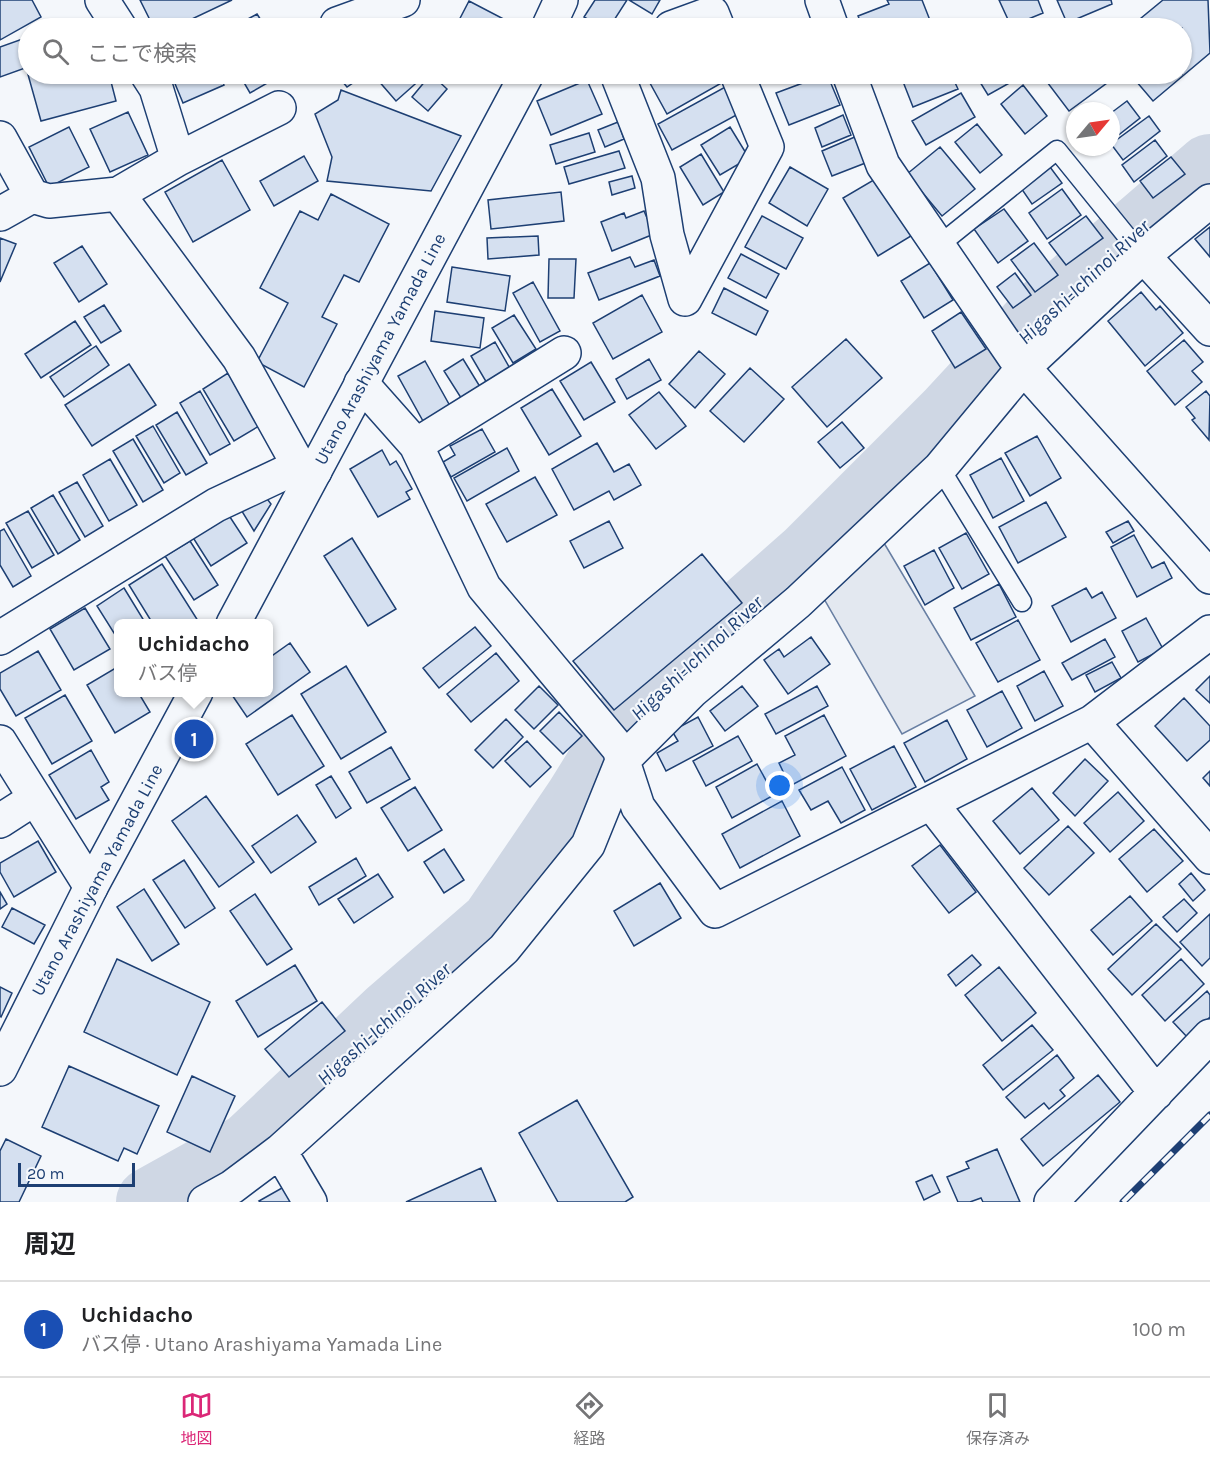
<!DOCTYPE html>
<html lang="ja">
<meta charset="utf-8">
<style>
:root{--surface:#fff;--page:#f6f6f6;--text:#202124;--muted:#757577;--line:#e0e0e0;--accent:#db2777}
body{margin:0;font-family:Karla,"Noto Sans JP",sans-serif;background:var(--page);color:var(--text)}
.compass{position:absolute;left:1066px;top:102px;width:54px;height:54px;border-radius:50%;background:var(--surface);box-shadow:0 2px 4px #0004;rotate:61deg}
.scale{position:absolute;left:18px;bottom:15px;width:117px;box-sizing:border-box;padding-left:6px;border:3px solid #1d3f73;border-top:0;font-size:16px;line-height:21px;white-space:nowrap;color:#1d3f73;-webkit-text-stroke:4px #f4f7fb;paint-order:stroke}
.you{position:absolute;left:780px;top:786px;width:21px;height:21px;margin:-15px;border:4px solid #fff;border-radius:50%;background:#1a73e8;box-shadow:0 0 0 9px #1a73e833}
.badge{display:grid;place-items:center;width:39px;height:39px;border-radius:50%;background:var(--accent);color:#fff;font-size:20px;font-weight:700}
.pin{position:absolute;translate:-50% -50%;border:3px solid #fff;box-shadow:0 2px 6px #0006}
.popup{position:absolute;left:114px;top:619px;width:159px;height:78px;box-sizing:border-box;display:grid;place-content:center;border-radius:9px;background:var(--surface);filter:drop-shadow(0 2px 4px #0005);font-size:20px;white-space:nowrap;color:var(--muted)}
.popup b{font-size:22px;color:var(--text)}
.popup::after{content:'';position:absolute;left:50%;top:100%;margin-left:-12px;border:12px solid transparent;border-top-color:var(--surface)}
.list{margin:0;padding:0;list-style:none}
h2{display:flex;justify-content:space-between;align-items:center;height:78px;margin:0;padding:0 24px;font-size:26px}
h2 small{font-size:20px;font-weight:400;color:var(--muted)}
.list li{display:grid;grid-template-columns:39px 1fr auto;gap:18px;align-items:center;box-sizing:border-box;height:96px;padding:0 24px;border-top:2px solid var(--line)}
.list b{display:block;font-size:22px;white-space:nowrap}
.list p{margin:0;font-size:20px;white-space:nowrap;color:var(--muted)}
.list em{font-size:20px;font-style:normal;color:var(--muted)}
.icon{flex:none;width:33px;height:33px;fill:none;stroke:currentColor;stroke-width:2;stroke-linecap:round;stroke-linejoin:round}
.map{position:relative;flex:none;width:1210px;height:1202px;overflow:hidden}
.search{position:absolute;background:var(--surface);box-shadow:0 2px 4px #0004;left:18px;right:18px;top:18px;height:66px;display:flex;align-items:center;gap:15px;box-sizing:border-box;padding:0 21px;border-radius:33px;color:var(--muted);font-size:22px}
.sheet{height:174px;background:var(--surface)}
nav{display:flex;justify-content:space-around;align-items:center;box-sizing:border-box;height:84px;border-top:2px solid var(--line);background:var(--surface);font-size:16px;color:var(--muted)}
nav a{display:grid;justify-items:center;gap:3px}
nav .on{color:var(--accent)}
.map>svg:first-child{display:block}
</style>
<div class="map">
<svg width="1210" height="1202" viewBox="0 0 1210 1202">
<rect width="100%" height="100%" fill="#f4f7fb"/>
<path fill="#e3e8f0" stroke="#687fa3" stroke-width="1.5" d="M884 543 975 696 902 734 824 599Z"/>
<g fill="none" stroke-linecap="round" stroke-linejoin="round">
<path stroke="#cfd7e4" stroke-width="70" d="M151 1202 250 1147 390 1015 495 924 580 799 635 710 809 556 950 415 1050 307 1210 169"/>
</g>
<path fill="#d5e0f0" stroke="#1d3f73" stroke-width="1.5" d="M0 0H32L41 17 0 40Z
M140 0H232L173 28H154Z
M595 0H627L609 28H603L584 17Z
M629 0H660L652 14Z
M887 0H922L933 28H863L858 16 889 4Z
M999 0H1038L1043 13 1011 26Z
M1057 0H1111L1112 4 1067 23Z
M1163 0H1208L1210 53 1153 101 1130 74H1182V28H1129Z
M469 1 521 28H455Z
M257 14 266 28H231Z
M811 20 815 28H791Z
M195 21 199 28H179Z
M28 37V67L0 77V47Z
M28 70V74H109L116 101 41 121 27 71Z
M171 74H219L224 85 183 103Z
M239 74H283L250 93Z
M336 74H366L347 87Z
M383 74H420L423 77 396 101 377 79Z
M431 74 447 89 428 111 412 97Z
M645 74H721L725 81 667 114Z
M827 74 840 105 789 125 776 93Z
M900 74H951L958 89 913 107Z
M975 74H1008L1013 81 988 95Z
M1050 74H1106L1111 80 1069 111 1044 78Z
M587 80 602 114 551 135 537 101Z
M1023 85 1047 116 1025 134 1001 104Z
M727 86 742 112 672 150 658 124Z
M341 90 461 136 431 191 327 181 332 157 315 114 338 100Z
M961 93 975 117 926 145 912 121Z
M1127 101 1140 118 1111 141V113Z
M128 112 148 155 110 172 90 129Z
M843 115 851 135 822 147 815 128Z
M1149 116 1160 131 1123 160 1111 144Z
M618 122 624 139 605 147 598 130Z
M977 124 1002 155 980 173 955 142Z
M69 127 89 167 49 187 29 147Z
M730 127 749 158 720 175 701 145Z
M589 133 595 152 556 164 550 145Z
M857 136 868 162 832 176 822 151Z
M1155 140 1167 156 1134 182 1122 165Z
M940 147 975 189 942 216 907 174Z
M619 151 625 168 569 184 564 167Z
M701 154 724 192 703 205 680 167Z
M304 156 318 181 274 206 260 181Z
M1171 157 1185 174 1153 198 1140 181Z
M222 160 250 210 193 242 165 192Z
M790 167 828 189 807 226 769 203Z
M1050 167 1062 183 1032 204 1021 188Z
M632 176 635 188 612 195 609 182Z
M877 178 911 236 878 256 843 198Z
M1062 189 1081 215 1047 239 1029 213Z
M561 192 564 221 491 229 488 200Z
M331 194 389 224 359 282 344 275 322 317 337 324 304 387 257 362 288 303 260 288 300 211 318 220Z
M1004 209 1028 241 998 263 974 229Z
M644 211 654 234 612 251 601 222 624 213 626 218Z
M762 216 803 238 786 269 745 247Z
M1086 216 1103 238 1066 265 1049 243Z
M1210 227V257L1195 239Z
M538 236 539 255 488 259 487 238Z
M0 238 16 244 0 282Z
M1034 243 1058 275 1035 292 1011 260Z
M82 246 107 284 79 302 54 263Z
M741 254 779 274 766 298 728 278Z
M630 257 635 267 654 260 660 276 599 300 588 273Z
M549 259H576L574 298H548Z
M930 263 953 300 924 318 901 281Z
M452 267 510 276 505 311 447 302Z
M1015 273 1031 295 1013 308 997 287Z
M533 282 560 331 540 342 513 293Z
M724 288 768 311 756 335 712 313Z
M1141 292 1156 310 1160 306 1183 333 1145 366 1108 321Z
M642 295 662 332 613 359 593 323Z
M104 305 121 331 101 343 84 317Z
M435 311 484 318 480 348 431 341Z
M961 312 986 349 955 368 932 331Z
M514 315 536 349 513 363 492 328Z
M75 321 91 345 41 378 25 354Z
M846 339 882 378 827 427 792 387Z
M1184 340 1203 362 1192 371 1202 382 1175 405 1147 371Z
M495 342 512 372 488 385 471 356Z
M96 346 109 365 64 397 50 377Z
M699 351 725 374 695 408 669 384Z
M463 359 482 390 463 401 444 371Z
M649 359 661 380 627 399 616 379Z
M425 361 450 406 423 421 398 376Z
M591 362 615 402 584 420 560 381Z
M129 364 156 405 92 446 65 405Z
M750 368 784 399 744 442 710 411Z
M228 373 259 426 234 441 203 389Z
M552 389 581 436 549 455 521 408Z
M200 391 230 444 210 455 180 403Z
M1206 391 1210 396 1209 440 1192 420 1195 418 1186 407Z
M659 392 686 426 656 449 629 415Z
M177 412 207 463 186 475 156 425Z
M842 422 864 448 840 468 818 442Z
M153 426 180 473 164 483 136 436Z
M482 429 495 452 451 477 443 462 455 455 450 446Z
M1037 436 1061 478 1030 496 1005 453Z
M133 439 163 490 143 502 113 451Z
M597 443 614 472 629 464 641 485 614 500 609 491 574 510 552 469Z
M507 448 519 471 467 501 454 478Z
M382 450 390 465 396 461 412 489 406 492 410 499 378 517 350 469Z
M1001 458 1024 501 993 518 970 475Z
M110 459 137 505 109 521 83 475Z
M535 477 557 515 507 542 486 504Z
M77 482 103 526 85 537 59 492Z
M262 492 271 504 254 531 240 508Z
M53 495 80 540 58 554 31 508Z
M1046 502 1066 537 1018 563 999 527Z
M28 511 54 555 32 568 6 523Z
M228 514 247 543 211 566 192 536Z
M609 521 623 548 584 568 570 541Z
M1128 521 1134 531 1113 543 1106 532Z
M4 529 31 576 13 587 0 565V531Z
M966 533 989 574 962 589 939 548Z
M1134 535 1152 568 1164 562 1172 578 1137 597 1111 547Z
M352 538 396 609 368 626 324 556Z
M190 541 218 585 194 600 165 556Z
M934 550 954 588 925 605 904 566Z
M702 554 742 603 614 710 573 661Z
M162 564 200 624H153L129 585Z
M999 584 1016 617 971 640 954 608Z
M124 588 146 624H119V641L97 606Z
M1086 588 1092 598 1102 592 1116 618 1071 642 1052 606Z
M85 608 110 649 74 670 50 629Z
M1146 618 1163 649 1138 662 1122 631Z
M1018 620 1040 660 998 682 976 643Z
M475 627 491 646 439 688 423 668Z
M811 637 830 664 788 694 764 660 779 649 784 657Z
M1105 639 1115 657 1072 680 1062 663Z
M290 643 310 672 247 717 230 692H269V658Z
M38 651 61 690 16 716 0 689V673Z
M496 653 519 681 471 722 447 694Z
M1112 662 1121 678 1095 692 1086 675Z
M119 666V692H138L150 712 115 733 87 685Z
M346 666 386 732 341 759 301 694Z
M1044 671 1063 706 1035 721 1017 686Z
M1210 676V703L1196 690Z
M539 686 558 705 534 729 515 710Z
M742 686 758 706 725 731 710 711Z
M817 686 828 706 776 734 765 714Z
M1002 691 1022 728 987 747 967 710Z
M65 695 92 741 52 764 25 718Z
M1184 698 1210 726V740L1187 761 1155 726Z
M559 712 582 736 563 754 540 731Z
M292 715 324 766 278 795 246 744Z
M824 715 846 756 790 786 779 763 795 755 785 736Z
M698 717 713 746 666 771 657 753 678 741 672 731Z
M506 719 523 737 493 768 475 750Z
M947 720 967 759 925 782 904 743Z
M738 736 752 761 706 786 693 761Z
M527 741 551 767 530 787 505 761Z
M894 746 916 787 872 810 850 769Z
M391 747 410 779 367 803 349 772Z
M91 750 109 782 101 787 109 800 76 819 49 775Z
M1085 759 1108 781 1075 816 1053 793Z
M757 764 774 795 732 818 716 787Z
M842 767 865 810 841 823 828 801 811 810 799 790Z
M1210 771V786L1203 778Z
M331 776 351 808 336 818 316 785Z
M415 787 442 830 408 851 381 808Z
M1032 788 1059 820 1020 854 993 821Z
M1118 792 1144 821 1110 852 1084 823Z
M206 796 254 862 219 887 172 821Z
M782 801 800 836 740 868 722 834Z
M297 815 316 842 271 873 252 846Z
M1068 826 1094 853 1049 895 1024 868Z
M1154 829 1183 861 1147 892 1119 859Z
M38 841 56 872 14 897 0 872V863Z
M940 845 976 892 949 913 912 866Z
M444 849 464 880 444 893 424 862Z
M356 858 366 876 319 905 309 887Z
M184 860 215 908 185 928 153 880Z
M1191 873 1205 890 1193 901 1179 884Z
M378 874 393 897 354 923 338 899Z
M660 883 681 918 634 946 614 911Z
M144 889 179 944 152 961 117 907Z
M0 892 7 904 0 909Z
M255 894 292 949 267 965 230 911Z
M1130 896 1152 921 1113 955 1091 930Z
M1184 899 1197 913 1177 932 1163 917Z
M12 908 45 925 34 944 2 927Z
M1210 914V958L1202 966 1180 942Z
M1156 924 1181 949 1132 995 1108 969Z
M972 955 981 965 956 986 948 975Z
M117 959 210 1002 177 1075 84 1032Z
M1181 959 1204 984 1165 1021 1142 995Z
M295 965 317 1001 258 1037 236 1001Z
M999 967 1036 1013 1002 1041 965 995Z
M0 987 12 993 1 1017 0 1016Z
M1207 991 1210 995V1017L1188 1038 1173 1022Z
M322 1002 345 1031 289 1077 265 1049Z
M1032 1025 1053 1050 1003 1090 983 1065Z
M1057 1055 1074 1078 1060 1090 1065 1096 1049 1109 1044 1103 1025 1118 1006 1097Z
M69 1066 159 1106 137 1154 124 1148 118 1161 42 1127Z
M1098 1075 1120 1102 1043 1166 1021 1139Z
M192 1076 235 1096 210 1152 167 1132Z
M577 1100 633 1197 625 1202H558L519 1133Z
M6 1139 41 1156 19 1202H0V1151Z
M997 1149 1020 1202H983L981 1198 970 1202H958L947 1177 969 1168 966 1162Z
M481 1168 496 1202H406Z
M932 1175 940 1192 924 1200 916 1182Z
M289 1184 299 1202H260L259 1201Z"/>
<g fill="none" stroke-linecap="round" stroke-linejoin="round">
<g stroke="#1d3f73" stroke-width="21">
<path id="service" d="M938 246 1057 150 1138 250
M940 468 1022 602"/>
</g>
<g stroke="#1d3f73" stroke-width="36">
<path id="minor" d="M102 0 120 28
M822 0 832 28
M337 24 403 0
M671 28 712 13 718 28
M147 74 156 88 178 159
M617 74 658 178 667 235 685 299 767 147 737 74
M849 74 883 165 1015 358 1210 577
M0 138 32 196 0 214
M118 194 178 159 279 108
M32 196 49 201 118 194 239 358 299 466 315 471
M1138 250 1210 329
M361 383 416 445 484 587 619 749 638 807 715 911 1092 722 1210 632
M416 445 564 353
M0 638 216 505 299 466
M1092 722 1210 857
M0 742 91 887
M931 803 1156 1093
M0 821 34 799
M280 1151 504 949 588 845 622 761 692 691 798 602 940 468 1023 368 1144 255 1210 201
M205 1202 232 1187 280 1151 310 1202
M1051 1202 1210 1036"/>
</g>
<g stroke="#1d3f73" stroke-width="36">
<path id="primary" d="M548 28 561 0
M233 624 527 74
M0 1069 91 887 196 692"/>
</g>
<use href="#service" stroke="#f4f7fb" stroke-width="18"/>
<use href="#minor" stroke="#f4f7fb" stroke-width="33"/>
<use href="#primary" stroke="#f4f7fb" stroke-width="33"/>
<g stroke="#1d3f73" stroke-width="7">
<path id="rail" d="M1123 1202 1210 1115"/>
</g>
<use href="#rail" stroke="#f4f7fb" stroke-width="4.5" stroke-dasharray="14" stroke-linecap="butt"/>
</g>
<g text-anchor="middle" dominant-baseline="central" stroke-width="4.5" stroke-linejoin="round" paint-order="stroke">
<g font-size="18" fill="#1d3f73" stroke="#f4f7fb">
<text transform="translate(380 349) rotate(-62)">Utano Arashiyama Yamada Line</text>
<text transform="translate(97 880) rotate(-62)">Utano Arashiyama Yamada Line</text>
</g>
<g font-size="20" font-style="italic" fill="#1d3f73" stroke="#f4f7fb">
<text transform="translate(1084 282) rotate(-43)">Higashi-Ichinoi River</text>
<text transform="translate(697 658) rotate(-43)">Higashi-Ichinoi River</text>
<text transform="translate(384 1024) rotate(-42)">Higashi-Ichinoi River</text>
</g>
</g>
</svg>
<svg class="compass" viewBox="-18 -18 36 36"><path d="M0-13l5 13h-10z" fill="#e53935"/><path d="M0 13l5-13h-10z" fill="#757577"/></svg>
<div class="scale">20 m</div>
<div class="you"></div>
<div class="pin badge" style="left:194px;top:739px;background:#1a4fb4">1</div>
<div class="popup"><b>Uchidacho</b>バス停</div>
<div class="search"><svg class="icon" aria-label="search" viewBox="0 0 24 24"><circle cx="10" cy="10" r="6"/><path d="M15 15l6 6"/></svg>ここで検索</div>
</div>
<section class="sheet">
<h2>周辺<small></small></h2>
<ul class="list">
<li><span class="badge" style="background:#1a4fb4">1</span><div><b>Uchidacho</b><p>バス停 · Utano Arashiyama Yamada Line</p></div><em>100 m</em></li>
</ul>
</section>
<nav>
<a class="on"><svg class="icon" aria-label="map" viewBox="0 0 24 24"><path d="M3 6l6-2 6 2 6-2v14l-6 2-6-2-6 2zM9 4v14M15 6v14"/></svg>地図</a>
<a><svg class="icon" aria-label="directions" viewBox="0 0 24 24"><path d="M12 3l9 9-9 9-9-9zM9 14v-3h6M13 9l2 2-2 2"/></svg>経路</a>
<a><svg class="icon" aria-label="saved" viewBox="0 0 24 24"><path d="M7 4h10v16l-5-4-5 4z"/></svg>保存済み</a>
</nav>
